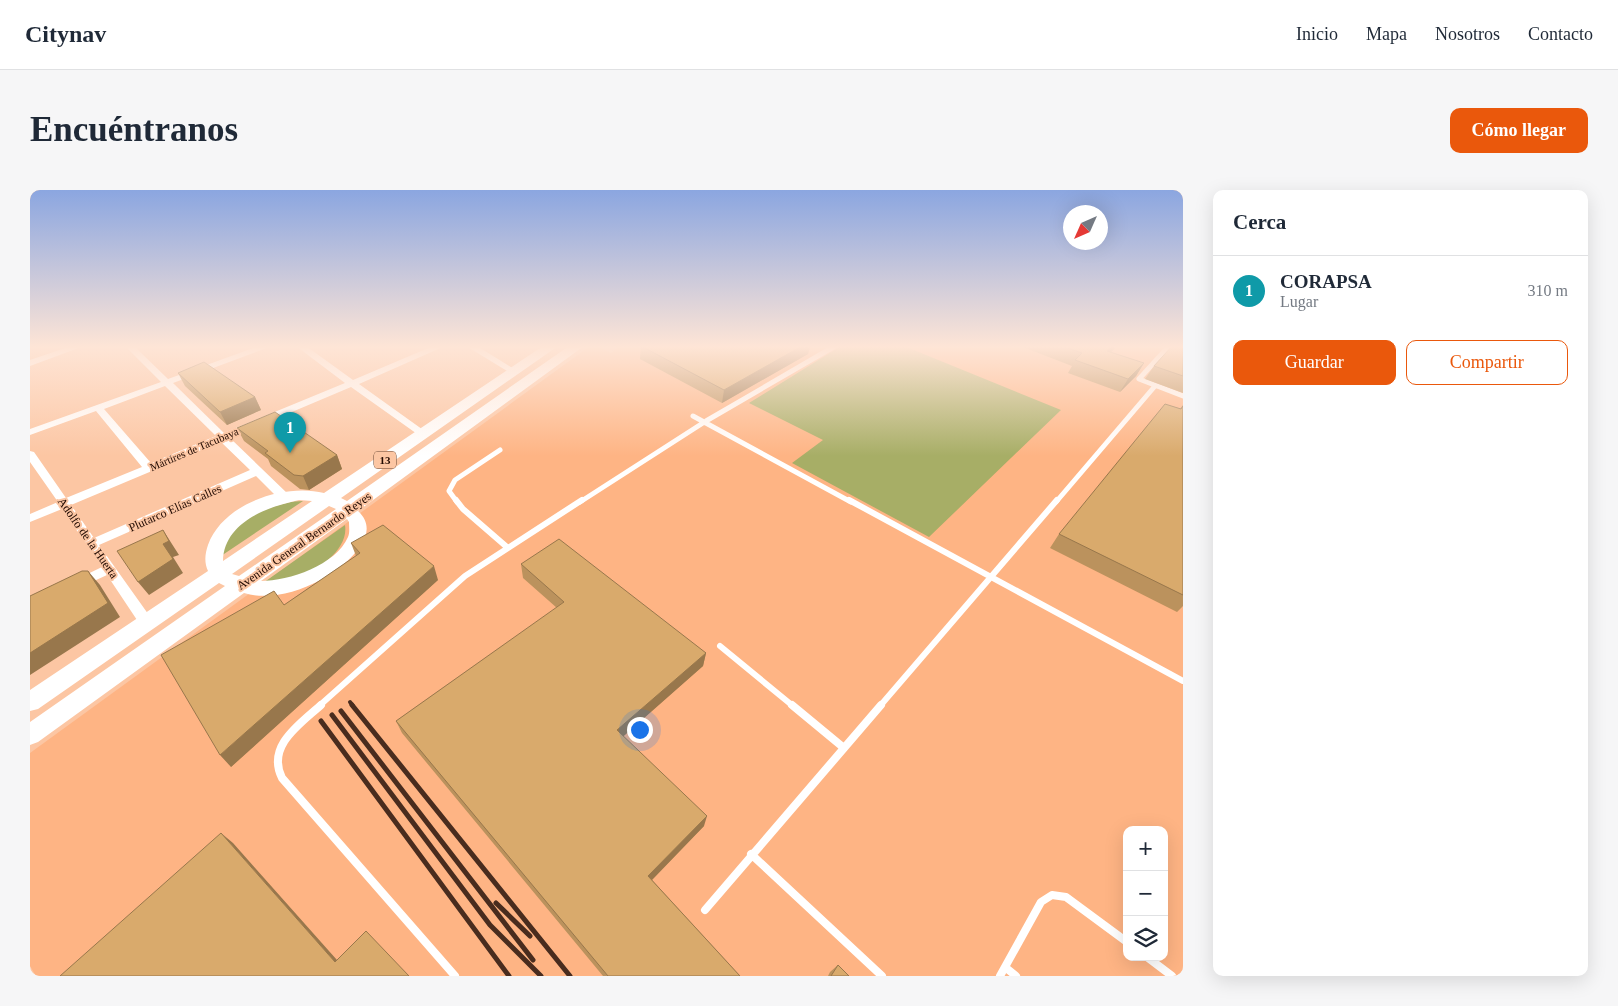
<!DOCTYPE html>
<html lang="es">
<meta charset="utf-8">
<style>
:root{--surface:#fff;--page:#f6f6f7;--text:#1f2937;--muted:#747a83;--line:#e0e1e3;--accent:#ea580c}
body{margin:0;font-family:"Times New Roman",serif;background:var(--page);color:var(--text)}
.controls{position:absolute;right:15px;bottom:15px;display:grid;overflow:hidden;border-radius:10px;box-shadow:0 5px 20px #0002}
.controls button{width:45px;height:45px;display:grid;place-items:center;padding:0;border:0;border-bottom:1px solid var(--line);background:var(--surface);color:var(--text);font:25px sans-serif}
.compass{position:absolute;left:1033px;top:15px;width:45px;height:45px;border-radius:50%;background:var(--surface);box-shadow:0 5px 20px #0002;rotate:225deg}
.you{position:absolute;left:609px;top:539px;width:18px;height:18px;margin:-12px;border:4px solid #fff;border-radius:50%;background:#1a73e8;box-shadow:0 0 0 8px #1a73e833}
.badge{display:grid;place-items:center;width:32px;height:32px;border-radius:50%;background:var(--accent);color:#fff;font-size:16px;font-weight:700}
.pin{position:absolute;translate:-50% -41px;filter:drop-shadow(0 1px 2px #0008)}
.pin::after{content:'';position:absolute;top:26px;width:18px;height:15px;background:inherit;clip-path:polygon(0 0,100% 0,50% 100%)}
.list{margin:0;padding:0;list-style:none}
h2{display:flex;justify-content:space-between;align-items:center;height:65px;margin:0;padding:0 20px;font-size:21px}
h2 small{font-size:16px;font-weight:400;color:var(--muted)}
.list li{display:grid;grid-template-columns:32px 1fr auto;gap:15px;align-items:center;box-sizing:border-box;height:70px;padding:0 20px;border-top:1px solid var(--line)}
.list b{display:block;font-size:19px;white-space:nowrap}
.list p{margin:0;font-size:16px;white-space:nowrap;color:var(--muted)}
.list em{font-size:16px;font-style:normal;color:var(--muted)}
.actions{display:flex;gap:10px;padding:15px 20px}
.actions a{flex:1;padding:11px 0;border:1px solid var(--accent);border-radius:10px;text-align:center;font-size:18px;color:var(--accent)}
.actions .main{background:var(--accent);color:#fff}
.icon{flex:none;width:28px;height:28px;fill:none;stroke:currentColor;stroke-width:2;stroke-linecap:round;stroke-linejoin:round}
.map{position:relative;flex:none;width:1153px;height:786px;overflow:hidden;border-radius:10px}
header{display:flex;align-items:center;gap:30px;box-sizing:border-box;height:70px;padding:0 25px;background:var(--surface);border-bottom:1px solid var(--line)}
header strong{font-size:24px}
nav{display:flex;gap:28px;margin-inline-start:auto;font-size:18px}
.intro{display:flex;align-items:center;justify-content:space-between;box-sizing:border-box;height:120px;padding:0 30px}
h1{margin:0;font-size:35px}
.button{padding:12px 22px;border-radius:10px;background:var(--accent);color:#fff;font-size:18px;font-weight:700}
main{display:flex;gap:30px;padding:0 30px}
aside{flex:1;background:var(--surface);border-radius:10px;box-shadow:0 5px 20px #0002}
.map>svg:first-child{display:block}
</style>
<header>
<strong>Citynav</strong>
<nav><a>Inicio</a><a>Mapa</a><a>Nosotros</a><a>Contacto</a></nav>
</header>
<div class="intro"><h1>Encuéntranos</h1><a class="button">Cómo llegar</a></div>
<main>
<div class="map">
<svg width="1153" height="786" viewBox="0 0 1153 786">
<rect width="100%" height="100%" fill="#fcc6a3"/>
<path fill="#feb484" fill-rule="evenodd" d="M560 156H568L581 163 590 156H1153V786H6L0 776V563ZM1097 640H1134V767H1097Z"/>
<path fill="#a7ae66" d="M811 156H874L1031 220 899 347 762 273 793 250 719 213Z
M273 311 191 366C194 359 196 350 200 344 212 325 252 311 273 311Z
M315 335C319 359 288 381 268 387 257 390 244 391 233 393Z"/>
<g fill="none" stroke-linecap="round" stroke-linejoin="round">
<path stroke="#fff" stroke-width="5" d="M1139 156 1109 189 1153 206
M663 226 821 312
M427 312 419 301 425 290 470 260
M550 312 676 231 805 156
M1026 312 1125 196"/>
<path stroke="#fff" stroke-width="6" d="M819 310 1153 491
M478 358 552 310
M690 456 763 516
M289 516 435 386 478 358 433 319 426 310
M850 516 1027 310"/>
<path stroke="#fff" stroke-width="8" d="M291 515C270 534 236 556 252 588L425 786
M762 515 814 558
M721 664 852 786
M675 720 851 515
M1117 767 1142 786
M975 777 986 786
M970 786 1011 712 1022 705 1036 707 1097 752"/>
<path fill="#fff" fill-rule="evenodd" d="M41 156H54L0 176V170Z
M95 156H104L138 189 229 156H242L143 193 194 243 315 193 266 156H276L323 190 403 156H415L329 194 396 242V246H390L321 197 200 248 258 304 259 307 258 310H250L226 286 69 355 121 428 123 432 121 436H111L77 385 51 397H43L41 394 43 391 72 377 32 319 0 332V324L28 312 0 272V261L4 262 36 308 112 277 66 221 0 245V239L131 192ZM135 196 186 246 121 273 74 219ZM191 252 220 280 64 348 41 315Z
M436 156H447L489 182 482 184Z"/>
<path fill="#fff" fill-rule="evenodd" d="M513 156H528L311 308 317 311 539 156H554L328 321C339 331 339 343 331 355 310 387 253 415 214 403L8 552 0 555V532L195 396 189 393 8 519 0 521V500L178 381C174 372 175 364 178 355 193 313 255 293 294 303ZM269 310 282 311 193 371C194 332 237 317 269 310ZM299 316 306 319 209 386 202 384ZM317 329 319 332C319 336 320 343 318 347 306 375 259 391 231 391Z"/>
<path stroke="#492c1e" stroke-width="4" d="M320 512 323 516"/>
<path stroke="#492c1e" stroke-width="5" d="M322 515 540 786
M311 521 503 770
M302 525 460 735 511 786
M291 531 479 786
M466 713 500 746"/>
</g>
<path fill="#bb925d" d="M611 156H780L778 164 692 213 610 169Z
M990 156H1087L1081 162 1114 173 1106 186 1090 202 1038 183 1042 176Z
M1153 156V203L1115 189 1124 176Z
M148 183 225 207 231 220 197 235 155 196Z
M1153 215V416L1147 422 1020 358 1029 344 1150 219Z
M207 238 307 265 312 279 279 300 270 299 241 276 238 269 214 251Z
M321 353 408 390 201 577 254 415 326 366Z
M491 374 676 463 673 476 593 546 674 636 622 690 710 786H573L372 543 366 531 527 418 493 388Z
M808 775 819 786H798L800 782Z"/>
<path fill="#98774c" d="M772 156H780L778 164 692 213 694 200Z
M1082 156H1087L1070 173 1077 161Z
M1114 173 1106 186 1090 202 1098 189Z
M225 207 231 220 197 235 190 222Z
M307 265 312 279 279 300 273 286Z
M133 340 149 365 143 367 153 383 119 405 108 392 133 354Z
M404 376 408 390 201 577 190 565Z
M58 381 70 395 90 427 0 485V463Z
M676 463 673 476 587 552V540Z
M677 626 674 636 617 695 618 686Z
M191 643 203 653 315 779 305 772Z"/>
<path fill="#d9aa6c" stroke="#98774c" d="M611 156H772L694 200Z
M1032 156H1082L1077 161 1114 173 1098 189 1045 170 1052 163Z
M1142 156H1153V186L1124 176Z
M174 172 225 207 190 222 148 183Z
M1135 214 1151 219 1153 216V405L1029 344Z
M245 222 307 265 273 286 264 285 235 263 238 261 207 238Z
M353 335 404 376 190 565 131 465 244 401 254 415 330 363 321 353Z
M133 340 139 351 133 354 143 369 108 392 87 361Z
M529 349 676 463 587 540 677 626 618 686 710 786H578L366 531 534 412 491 374Z
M52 381H58L78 413 0 463V406Z
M191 643 305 772 336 741 379 786H30Z
M808 775 819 786H801Z"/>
<linearGradient id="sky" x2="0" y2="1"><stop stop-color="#8ba6e0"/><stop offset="0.59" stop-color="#fee5d6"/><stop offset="1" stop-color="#fee5d6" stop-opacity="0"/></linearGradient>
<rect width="1153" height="266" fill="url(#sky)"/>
<g text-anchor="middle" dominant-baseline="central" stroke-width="4" stroke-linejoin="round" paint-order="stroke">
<g font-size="11" fill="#200900" stroke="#fcc6a3">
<text transform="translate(164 259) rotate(-23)">Mártires de Tacubaya</text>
</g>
<rect fill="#fcc6a3" stroke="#624231" stroke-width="1" x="344" y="261.5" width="22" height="17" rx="4"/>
<g font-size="11" font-weight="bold" fill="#200900">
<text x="355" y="270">13</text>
</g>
<g font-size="12" fill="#200900" stroke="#fcc6a3">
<text transform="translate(145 318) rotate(-24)">Plutarco Elías Calles</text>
<text transform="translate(58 348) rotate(55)">Adolfo de la Huerta</text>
<text transform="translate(274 351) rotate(-35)">Avenida General Bernardo Reyes</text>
</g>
</g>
</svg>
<div class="controls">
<button>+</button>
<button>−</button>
<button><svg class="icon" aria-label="layers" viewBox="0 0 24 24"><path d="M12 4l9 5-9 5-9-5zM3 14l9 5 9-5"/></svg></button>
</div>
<svg class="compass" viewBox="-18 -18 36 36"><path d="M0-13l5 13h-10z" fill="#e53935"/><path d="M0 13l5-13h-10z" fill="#747a83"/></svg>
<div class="you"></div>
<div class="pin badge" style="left:260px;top:263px;background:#0f9aa8">1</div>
</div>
<aside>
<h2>Cerca<small></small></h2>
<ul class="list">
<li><span class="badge" style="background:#0f9aa8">1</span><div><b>CORAPSA</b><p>Lugar</p></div><em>310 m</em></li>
</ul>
<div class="actions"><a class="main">Guardar</a><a>Compartir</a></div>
</aside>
</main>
